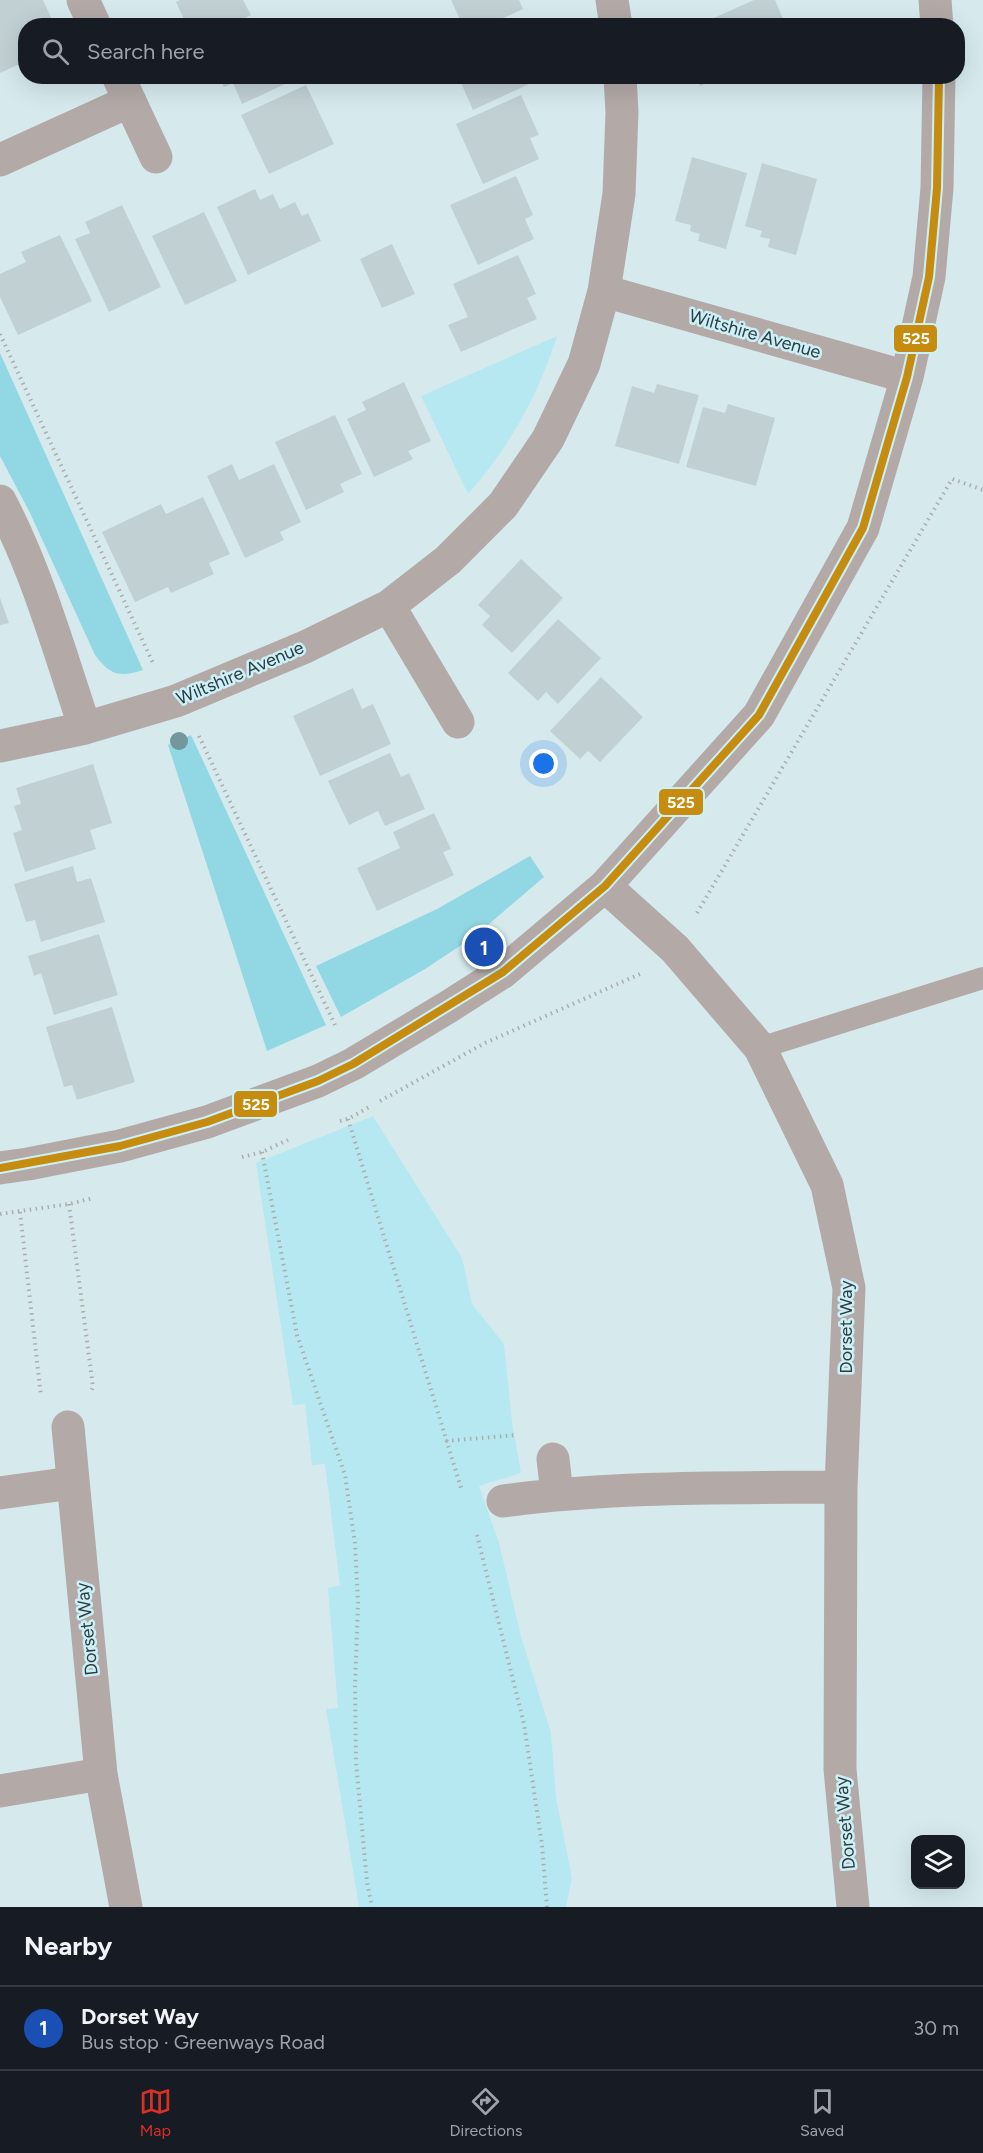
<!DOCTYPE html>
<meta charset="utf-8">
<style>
:root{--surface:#171b24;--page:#242831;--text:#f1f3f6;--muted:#9ea1a6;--line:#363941;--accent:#d93025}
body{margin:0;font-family:Figtree,sans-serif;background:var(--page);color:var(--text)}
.controls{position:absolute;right:18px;bottom:18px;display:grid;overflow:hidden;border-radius:12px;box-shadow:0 6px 24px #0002}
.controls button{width:54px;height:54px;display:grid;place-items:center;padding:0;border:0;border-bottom:2px solid var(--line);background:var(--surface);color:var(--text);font:30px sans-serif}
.you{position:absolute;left:544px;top:764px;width:21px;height:21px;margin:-15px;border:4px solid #fff;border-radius:50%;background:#1a73e8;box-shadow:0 0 0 9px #1a73e833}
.badge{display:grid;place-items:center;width:39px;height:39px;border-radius:50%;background:var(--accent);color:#fff;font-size:20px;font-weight:700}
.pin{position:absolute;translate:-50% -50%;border:3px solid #fff;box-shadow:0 2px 6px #0006}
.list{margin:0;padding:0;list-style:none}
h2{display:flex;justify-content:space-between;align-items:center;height:78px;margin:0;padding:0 24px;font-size:26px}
h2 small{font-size:20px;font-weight:400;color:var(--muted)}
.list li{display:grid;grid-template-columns:39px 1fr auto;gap:18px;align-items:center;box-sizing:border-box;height:84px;padding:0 24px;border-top:2px solid var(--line)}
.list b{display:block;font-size:22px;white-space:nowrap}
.list p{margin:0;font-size:20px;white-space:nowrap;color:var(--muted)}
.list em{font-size:20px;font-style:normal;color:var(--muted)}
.icon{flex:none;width:33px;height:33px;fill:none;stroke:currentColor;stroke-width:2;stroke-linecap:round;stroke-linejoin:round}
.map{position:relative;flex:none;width:983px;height:1907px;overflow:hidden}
.search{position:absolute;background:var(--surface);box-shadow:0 6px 24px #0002;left:18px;right:18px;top:18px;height:66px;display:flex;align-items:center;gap:15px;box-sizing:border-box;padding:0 21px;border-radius:24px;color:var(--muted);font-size:22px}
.sheet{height:162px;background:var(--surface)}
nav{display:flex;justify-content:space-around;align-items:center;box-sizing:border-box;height:84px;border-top:2px solid var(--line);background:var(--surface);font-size:16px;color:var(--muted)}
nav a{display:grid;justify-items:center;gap:3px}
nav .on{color:var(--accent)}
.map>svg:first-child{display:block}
</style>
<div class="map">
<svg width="983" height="1907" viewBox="0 0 983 1907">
<rect width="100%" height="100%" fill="#d6eaed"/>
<path fill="#b6e8f1" d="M557 336C539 394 509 448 468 494L421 396Z
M373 1116 462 1258 472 1304 504 1344 512 1422 521 1473 479 1486 499 1543 521 1636 551 1733 556 1798 572 1878 566 1907H359L326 1709 338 1708 328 1588 340 1585 325 1464 312 1465 305 1404 293 1405 256 1163Z"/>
<path fill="#92d8e4" d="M0 353 143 670C119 678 110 675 95 655L30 513 0 456Z
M191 735 326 1025 267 1051 168 745Z
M530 856 544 877 475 936 425 969 341 1017 316 966 437 909Z"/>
<path fill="#c1d0d3" d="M0 0H43L55 26H26V61L0 73Z
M180 0H243L251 15 230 26H187L176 2Z
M451 0H519L523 9 486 26H463Z
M754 0H775L786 26H696Z
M219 76H302L242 104 233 83 224 87Z
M458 76H526L529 84 473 110Z
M695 76H721L700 86Z
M306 85 334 144 269 174 241 115Z
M521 95 539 135 530 138 539 159 483 184 456 124Z
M692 157 747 173 726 249 698 241 700 234 690 231 691 225 675 221Z
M762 163 817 179 796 255 768 247 770 239 760 237 762 231 745 226Z
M516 176 533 215 525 219 534 239 478 265 450 205Z
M255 189 260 200 273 194 280 209 295 202 302 216 308 213 321 241 248 275 217 207Z
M122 205 161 287 109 312 75 239 90 233 85 222Z
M204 212 237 281 185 305 152 236Z
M60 235 92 301 18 335 0 297V274L26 262 21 252Z
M392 244 415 294 382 308 360 259Z
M518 255 536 294 527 298 537 319 461 352 448 325 468 317 453 284Z
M404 382 431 441 408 451 413 459 374 477 347 419 366 410 362 402Z
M657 384 699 395 679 464 615 446 632 386 654 393Z
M728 404 775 418 756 486 686 467 703 407 725 413Z
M335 415 362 474 340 484 344 492 306 510 275 442Z
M232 464 239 480 274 464 301 522 280 532 284 540 245 558 207 476Z
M203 497 230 554 209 563 214 574 171 593 168 587 135 602 102 532 161 504 166 514Z
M521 559 563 598 512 653 482 625 490 616 478 605Z
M0 598 9 623 0 625Z
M558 619 601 658 558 704 546 692 538 701 508 673Z
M601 677 643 717 600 762 588 751 580 759 550 731Z
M353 688 362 709 373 704 391 744 320 776 293 716Z
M390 753 401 777 409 773 425 809 385 826 378 811 349 825 328 781Z
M93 764 112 823 90 830 96 849 25 872 13 833 22 830 14 806 21 804 16 788Z
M434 813 451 849 443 852 454 875 377 911 357 868 400 848 393 832Z
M73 866 77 882 91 878 105 922 41 942 35 920 26 922 14 884Z
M99 934 118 995 54 1015 41 973 34 976 28 956Z
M112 1007 135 1082 77 1100 72 1085 64 1087 46 1027Z"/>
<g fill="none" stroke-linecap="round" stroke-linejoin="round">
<path stroke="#adadac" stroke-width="4" stroke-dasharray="1.5 4.5" stroke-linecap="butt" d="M0 334 153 663
M199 736 335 1025
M697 913 952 479 983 490
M380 1101 485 1043 640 974
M348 1119 462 1491
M340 1121 348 1119 371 1106
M262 1152 297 1335 345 1475 355 1543 358 1603 355 1686 356 1762 367 1882 372 1907
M242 1157 262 1152 288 1140
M69 1204 93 1387 90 1393
M20 1212 41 1396
M0 1214 69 1204 93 1198
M446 1441 517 1435
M477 1535 524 1724 542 1845 547 1907"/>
<path stroke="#b3aaa8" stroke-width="22" d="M760 1048 983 978"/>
<path stroke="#b3aaa8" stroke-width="33" d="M83 0 95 26
M612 0 616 26
M935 0 937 26
M118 76 156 157
M0 160 130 101
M604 291 907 377
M0 501C37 571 60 653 85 728
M389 606 458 722
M0 746 85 728 176 701 305 647 389 606 448 560 503 505 548 439 584 364 604 291 619 194 622 112 620 76
M605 886 675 949 760 1048 827 1185 849 1288 841 1487 840 1769 853 1907
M0 1168 28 1164 120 1146 207 1122 318 1081 353 1064 448 1007 503 972 605 886 759 715 863 528 907 377 929 277 937 188 939 76
M68 1427 101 1774 126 1907
M553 1459 557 1494
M0 1493 72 1483
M503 1501C615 1486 728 1488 841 1487
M0 1791 101 1774"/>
<g stroke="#ccf0f7" stroke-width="12">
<path id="bus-1" d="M0 1168 120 1146 207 1122 318 1081 353 1064 503 972 605 886 759 715 863 528 907 377 929 277 937 188 939 76"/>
</g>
<use href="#bus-1" stroke="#c58c10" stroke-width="8"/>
</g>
<circle fill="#74969d" cx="179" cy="741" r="9"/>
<g text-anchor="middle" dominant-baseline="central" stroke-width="5" stroke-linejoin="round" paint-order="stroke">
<g font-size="18" fill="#2e3c3f" stroke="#ccf0f7">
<text transform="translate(755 334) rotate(16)">Wiltshire Avenue</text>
<text transform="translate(240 673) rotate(-23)">Wiltshire Avenue</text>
<text transform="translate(846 1327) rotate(-90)">Dorset Way</text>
<text transform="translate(87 1629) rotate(-96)">Dorset Way</text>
<text transform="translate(845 1823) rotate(-95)">Dorset Way</text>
</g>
</g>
<g stroke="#ccf0f7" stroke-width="2">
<rect x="893" y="324" width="45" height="29" rx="6" fill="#c58c10"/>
<rect x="658" y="788" width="46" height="28" rx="6" fill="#c58c10"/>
<rect x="233" y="1090" width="45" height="28" rx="6" fill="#c58c10"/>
</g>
<g font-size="16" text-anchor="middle" font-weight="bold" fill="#fff">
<text x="916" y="344">525</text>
<text x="681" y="808">525</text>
<text x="256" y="1110">525</text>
</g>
</svg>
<div class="controls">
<button><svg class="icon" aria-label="layers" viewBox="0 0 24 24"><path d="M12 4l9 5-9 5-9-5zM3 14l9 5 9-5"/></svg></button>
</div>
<div class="you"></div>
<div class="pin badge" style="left:484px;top:947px;background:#1a4fb4">1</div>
<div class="search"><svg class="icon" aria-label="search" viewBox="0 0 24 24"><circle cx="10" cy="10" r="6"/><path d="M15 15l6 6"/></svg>Search here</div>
</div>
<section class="sheet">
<h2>Nearby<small></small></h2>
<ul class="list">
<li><span class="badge" style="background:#1a4fb4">1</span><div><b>Dorset Way</b><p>Bus stop · Greenways Road</p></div><em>30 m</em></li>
</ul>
</section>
<nav>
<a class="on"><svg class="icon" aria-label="map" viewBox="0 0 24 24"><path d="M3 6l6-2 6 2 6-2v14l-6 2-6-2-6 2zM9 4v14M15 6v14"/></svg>Map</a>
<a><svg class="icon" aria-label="directions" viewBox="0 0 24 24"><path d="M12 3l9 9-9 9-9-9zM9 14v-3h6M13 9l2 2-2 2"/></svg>Directions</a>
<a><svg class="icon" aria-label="saved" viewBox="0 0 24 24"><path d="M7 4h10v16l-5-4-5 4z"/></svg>Saved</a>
</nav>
